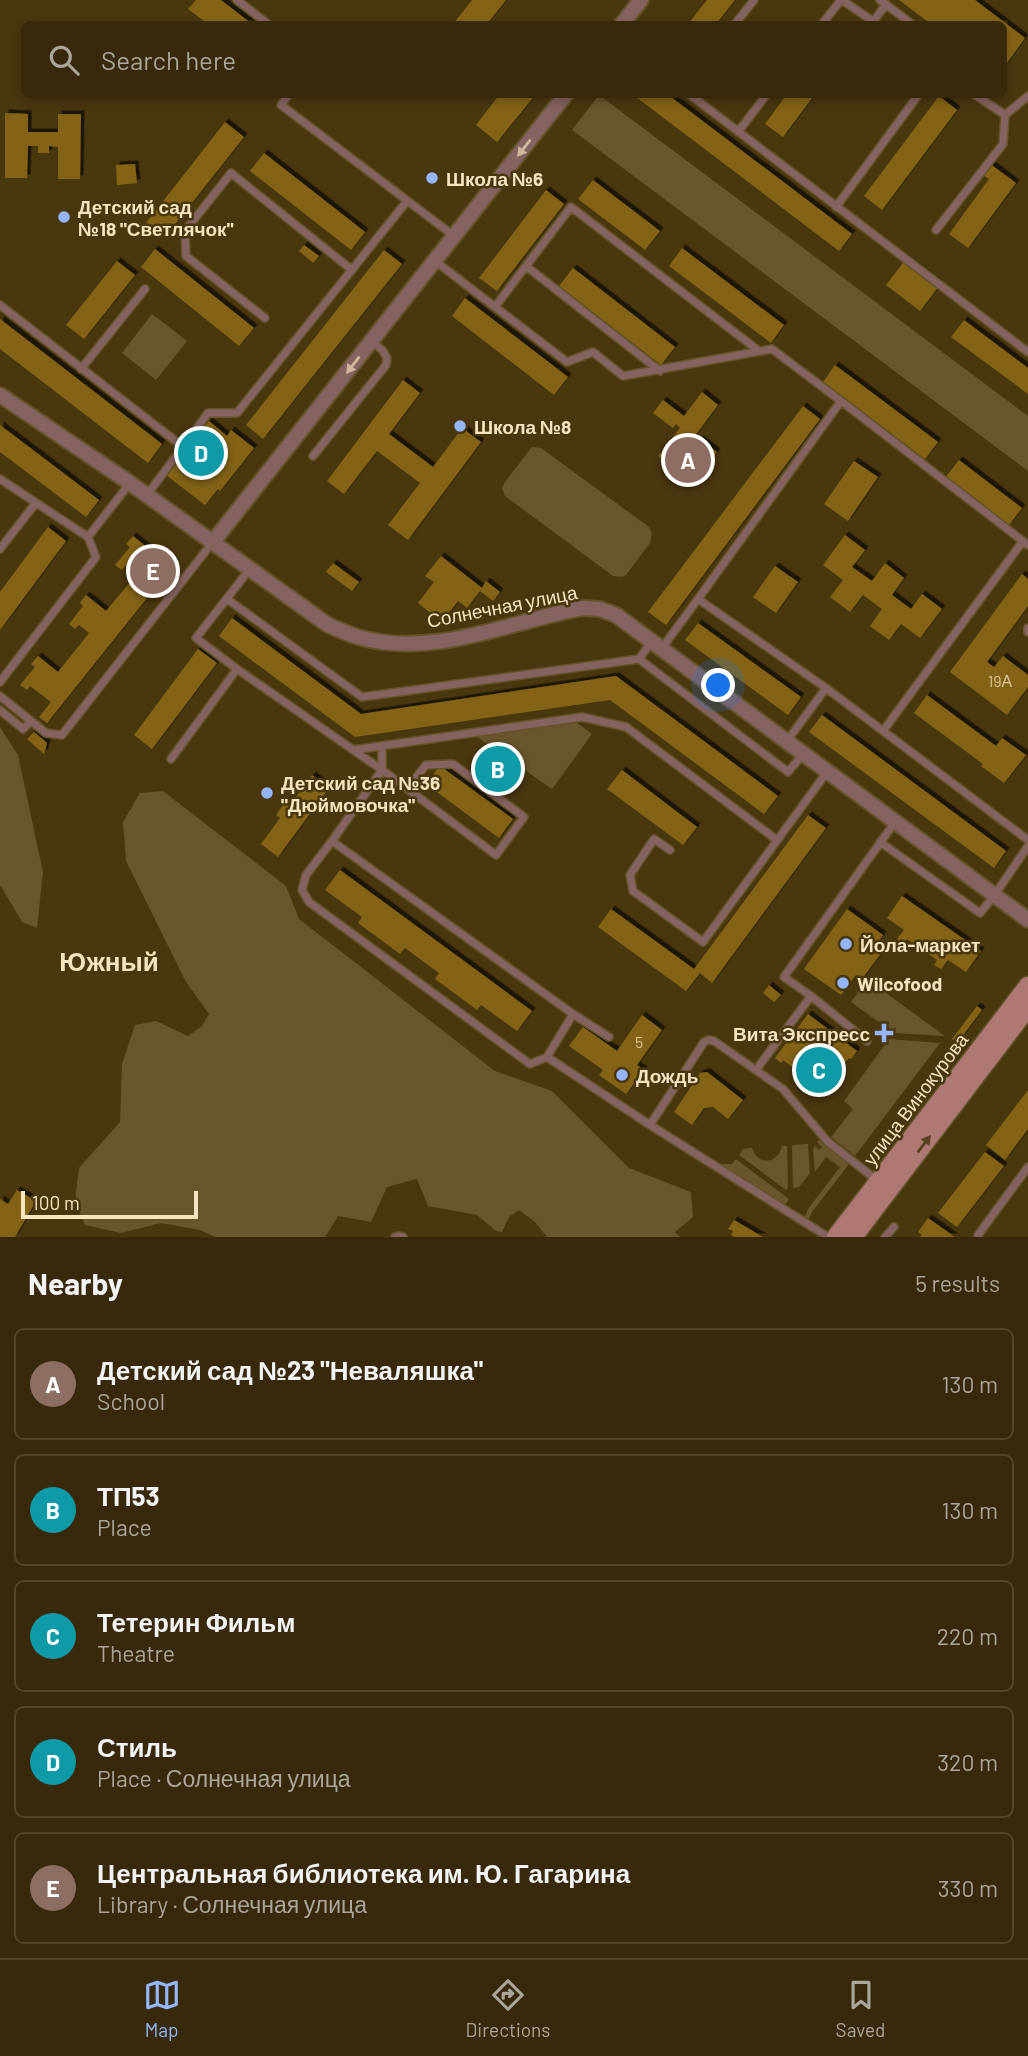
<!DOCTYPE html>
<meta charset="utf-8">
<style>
:root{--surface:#37290a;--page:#423518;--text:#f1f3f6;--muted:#aaa69c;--line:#51452b;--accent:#96b6fd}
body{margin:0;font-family:Barlow,sans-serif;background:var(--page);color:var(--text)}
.scale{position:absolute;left:21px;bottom:18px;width:177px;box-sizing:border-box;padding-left:7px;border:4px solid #f7e5c0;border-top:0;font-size:19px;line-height:24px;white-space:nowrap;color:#f7e5c0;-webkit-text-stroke:5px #49370e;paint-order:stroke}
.you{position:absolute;left:719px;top:686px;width:24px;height:24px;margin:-18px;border:5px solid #fff;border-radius:50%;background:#1a73e8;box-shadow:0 0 0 10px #1a73e833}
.badge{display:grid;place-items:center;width:46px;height:46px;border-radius:50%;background:var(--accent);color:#fff;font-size:23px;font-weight:700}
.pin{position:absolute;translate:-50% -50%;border:4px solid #fff;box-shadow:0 2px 7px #0006}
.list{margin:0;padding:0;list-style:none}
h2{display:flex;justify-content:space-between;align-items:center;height:91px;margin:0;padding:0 28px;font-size:30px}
h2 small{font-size:23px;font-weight:400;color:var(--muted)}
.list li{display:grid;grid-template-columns:46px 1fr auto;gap:21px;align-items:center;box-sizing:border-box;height:112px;margin:0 14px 14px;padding:0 14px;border:2px solid var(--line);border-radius:10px}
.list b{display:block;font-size:26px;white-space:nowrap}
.list p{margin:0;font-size:23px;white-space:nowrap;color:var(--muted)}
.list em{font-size:23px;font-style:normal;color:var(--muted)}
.icon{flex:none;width:38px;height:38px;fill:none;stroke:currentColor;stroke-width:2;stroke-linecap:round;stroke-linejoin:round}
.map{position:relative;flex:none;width:1028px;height:1237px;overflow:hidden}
.search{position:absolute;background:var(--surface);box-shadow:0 4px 10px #0003;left:21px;right:21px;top:21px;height:77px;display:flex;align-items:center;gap:18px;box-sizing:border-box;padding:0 24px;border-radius:10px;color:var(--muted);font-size:26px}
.sheet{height:721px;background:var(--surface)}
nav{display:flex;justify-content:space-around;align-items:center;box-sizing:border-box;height:98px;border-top:2px solid var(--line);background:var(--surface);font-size:19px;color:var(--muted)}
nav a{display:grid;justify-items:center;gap:4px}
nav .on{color:var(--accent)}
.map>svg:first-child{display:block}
</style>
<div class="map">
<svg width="1028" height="1237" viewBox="0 0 1028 1237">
<defs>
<filter id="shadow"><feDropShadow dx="3.5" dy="-3.5" stdDeviation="0" flood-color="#0009"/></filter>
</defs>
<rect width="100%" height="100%" fill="#49370e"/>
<path fill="#6a562c" d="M599 95 1028 416V471L572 130Z
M152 314 187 341 156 380 122 353Z
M532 447 541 448 649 527 652 534 650 543 626 575 622 577 613 576 505 496 502 488 505 482Z
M576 722 592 734 552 789 477 737Z
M0 727 18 755 43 872 37 928 22 922 0 885Z
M163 791 286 886 299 919 495 1071 552 1091 629 1168 691 1192 693 1217 675 1232 680 1237H547L535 1222 519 1210 509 1217 502 1232 496 1231 477 1215 428 1206 417 1179 387 1187 371 1222 338 1216 325 1237H215L200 1230 161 1223 121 1233 85 1225 75 1201 79 1168 120 1122 122 1064 135 1025 156 1021 188 1036 202 1026 209 1014 186 982 126 861 123 822 140 793Z
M868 980 945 1036 894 1033 851 1002Z
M889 1039 940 1043 855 1156 831 1137 853 1109 844 1101Z
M819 1140 849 1164 812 1212 807 1222 804 1220 808 1209 840 1167 826 1157 815 1172 813 1149 815 1146 819 1150 822 1147 817 1142Z
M808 1144 810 1173 799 1187 793 1188 792 1145Z
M782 1146H787L788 1188 786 1190 739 1155 743 1149 752 1148C756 1158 761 1162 772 1160L779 1154Z
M736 1159 789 1199 784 1207 719 1164H732Z"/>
<path fill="#846414" filter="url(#shadow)" d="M196 0H221L252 24H208L188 9Z
M472 0H506L487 24H453Z
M707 0H735L716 24H688Z
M899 0H975L1025 38 1004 67V24H931Z
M500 94H536L497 142 476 125Z
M632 94H667L852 234 839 251Z
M787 94H815L783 137 765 124Z
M939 96 957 110 882 210 864 196Z
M5 113 28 114V132H58V114H81L80 179H58V147L49 146V153H38V146H28L27 178H5Z
M225 122 244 137 165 237 146 223Z
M264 153 365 232 351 250 250 171Z
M989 163 1016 183 968 248 949 234 989 179 981 174Z
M135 164 137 183 117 185 116 165Z
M593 180 660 231 645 250 578 199Z
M546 190 564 204 497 291 479 278Z
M304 245 319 256 313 263 299 251Z
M682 248 784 325 771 343 669 266Z
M155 249 254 328 239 346 141 267Z
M384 250 402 264 263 439 246 425Z
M906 259 940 285 920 311 886 285Z
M117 261 135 275 84 339 66 325Z
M573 268 675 347 661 365 559 286Z
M465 298 568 377 554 395 452 316Z
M0 319 162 444 148 463 0 349Z
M964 320 1028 368V394L951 337Z
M835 365 938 442 925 459 823 382Z
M403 380 420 393 389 434 433 467 462 428 481 442 408 540 388 525 420 483 377 451 344 494 327 481Z
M702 392 718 405 691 441 696 444 700 439 717 452 706 466 685 450 672 467 658 456 680 428 676 424 673 428 653 413 663 400 684 416Z
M803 406 820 419 666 625 648 612Z
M209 421 227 436 231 430 254 448 220 491 218 489 205 505 166 475Z
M0 425 99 500 86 517 0 452Z
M959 460 1022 508 1009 525 945 478Z
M854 461 878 477 848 521 824 504Z
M48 527 66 541 0 630V592Z
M845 535 865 550 852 567 872 581 885 563 904 578 892 595 911 609 922 594 942 609 920 638 901 624 889 640 870 626 882 609 863 595 850 612 830 597 843 580 823 565Z
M133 536 153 552 156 548 175 563 47 723 39 717 51 702 30 686 27 690 20 685 35 667 31 664 38 656 58 672 89 633 79 625 75 629 69 624 83 606 80 603 86 595 106 611 136 575 125 566 122 570 115 565 130 547 126 544Z
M441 556 482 588 486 581 500 592 493 601 480 591 467 608 458 601 442 622 418 603 434 582 425 576Z
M333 563 359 582 352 591 326 572Z
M775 566 798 582 776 613 753 597Z
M1022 574 1028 579V606L987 662 994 667 1003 656 1028 675V687L1007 715 950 672Z
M232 618 361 714 616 676 778 796 764 814 610 700 355 737 219 636Z
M698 623 801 697 788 715 685 640Z
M198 649 217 663 152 749 134 735Z
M927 695 996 746 1002 738 1026 755 1004 783 981 766 983 764 914 713Z
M822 715 1006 851 994 868 809 732Z
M34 732 47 743 44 754 27 739Z
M495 760 508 769 502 778 489 768Z
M440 766 513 819 499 838 426 784Z
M622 770 697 827 683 845 607 789Z
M312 775 329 788 278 857 261 844 280 818 276 815 288 798 293 801Z
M808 815 826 828 712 983 700 973 686 991 598 927 611 909 694 969Z
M340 870 532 1011 517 1031 481 1005 477 1010 435 979 439 973 405 948 400 954 358 923 362 917 325 890Z
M902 896 981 951 966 972 948 960 941 969 934 965 937 960 907 939 904 944 897 939 904 930 887 918Z
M847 909 883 935 875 947 882 952 862 979 856 975 841 995 804 969Z
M769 985 781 995 774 1002 763 993Z
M977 1006 982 1010 957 1043 952 1039Z
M808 1014 857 1051 851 1059 849 1058 829 1083 831 1085 824 1094 814 1083 806 1094 800 1090 808 1079 783 1060 781 1063 775 1058Z
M642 1015 662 1030 637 1065 644 1070 626 1094 599 1075 603 1070 569 1046 583 1027 617 1051Z
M707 1072 743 1100 728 1119 713 1107 704 1108 692 1125 674 1112 700 1073Z
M1028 1090V1129L1005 1160 986 1145Z
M985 1152 1004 1166 957 1227 938 1213Z
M17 1190 36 1201 15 1237H0V1199L8 1204Z
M928 1218 955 1237H920L922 1235 918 1232Z
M734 1220 763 1237H734L731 1235 733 1231 728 1229Z"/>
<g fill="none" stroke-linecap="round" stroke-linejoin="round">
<g stroke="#65532a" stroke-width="10">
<path id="lane" d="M237 0 268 24
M842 0 877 24
M880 0 912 24
M873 22 886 4
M735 24 754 0
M822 24 841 0
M289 94 281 105 454 236
M689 94 1028 352
M974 94 1005 115 1028 96
M738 132 767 94
M836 207 919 94
M936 230 1003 144 1005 115
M435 261 567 362 593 352 623 376 772 349 841 401
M526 266 571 207 759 351
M0 305 182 446
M495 307 526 266 660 371
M265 318 186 256 185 231 231 173 352 270
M81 369 145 289
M313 456 386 365 387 358 383 351 372 341
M0 479 88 537 96 557 0 682
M147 495 208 413H237L407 201
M88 537 130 483
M0 549 35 504
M249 570 196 638 237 669 382 770 496 855 524 817 453 764 426 765 407 789
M227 599 362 697 639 659 788 772 803 754
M698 599 841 401 1028 545
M1028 628V632
M662 648 698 599 826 688 1028 840
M639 659 652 641
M0 696 46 733 62 735 212 543
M0 710 23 729 31 721
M883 731 1023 541
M787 741 826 688
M382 746V770L332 841 306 875 302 890 309 902 530 1064 547 1057 650 1125 828 1237
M353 750 582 717 626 727 777 840
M171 759 237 669
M332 841 573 1014 547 1057
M880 842 980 913 994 896 1028 846
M670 850 654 839 630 875 633 891 703 942 827 772
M811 996 867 1041
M573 1014 609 1037
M756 1070 811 996 784 977 895 822
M650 1125 704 1042 709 1040 714 1041 783 1089 828 1142 878 1181
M978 1235 1028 1167
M395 1237 398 1236 403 1237
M885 1237 894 1227"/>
</g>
<g stroke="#65532a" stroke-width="18">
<path id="street" d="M622 24 641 0
M0 395 130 483 328 625C338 629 348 634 358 637 433 659 511 621 583 608L600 609 616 615 1028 920
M212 543 566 94"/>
</g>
<g stroke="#65532a" stroke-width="21">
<path id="secondary" d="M836 1237 1028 986
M853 1237 1028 1007"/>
</g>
<use href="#lane" stroke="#856360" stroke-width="7"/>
<use href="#street" stroke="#856360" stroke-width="14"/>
<use href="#secondary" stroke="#ae7873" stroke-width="18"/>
</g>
<defs><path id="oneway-solid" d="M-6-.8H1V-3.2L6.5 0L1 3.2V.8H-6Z" transform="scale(1.75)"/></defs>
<g fill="#cfb89e">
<use href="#oneway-solid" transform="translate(524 148) rotate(128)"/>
<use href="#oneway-solid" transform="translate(353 365) rotate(128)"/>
</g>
<use fill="#58411d" href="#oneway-solid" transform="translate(924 1144) rotate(-53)"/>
<g fill="#96b6fd" stroke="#49370e" stroke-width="2.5">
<circle cx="432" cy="178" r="7"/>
<circle cx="64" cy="217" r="7"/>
<circle cx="460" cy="426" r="7"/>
<circle cx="267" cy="793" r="7"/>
<circle cx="846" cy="944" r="7"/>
<circle cx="843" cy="983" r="7"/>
<path d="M880.5 1022.5h7v7h7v7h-7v7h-7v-7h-7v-7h7z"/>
<circle cx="622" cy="1075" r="7"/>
</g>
<g text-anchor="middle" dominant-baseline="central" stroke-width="5" stroke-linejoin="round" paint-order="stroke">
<g font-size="16" fill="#dac595">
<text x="1000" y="680">19А</text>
<text x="639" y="1041">5</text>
</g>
<g font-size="19" font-weight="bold" fill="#f7e5c0" stroke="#49370e" text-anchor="start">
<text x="446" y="178">Школа №6</text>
<text x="78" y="206">Детский сад<tspan x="78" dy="22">№18 "Светлячок"</tspan></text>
<text x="474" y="426">Школа №8</text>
<text x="281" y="782">Детский сад №36<tspan x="281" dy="22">"Дюймовочка"</tspan></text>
<text x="860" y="944">Йола-маркет</text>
<text x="857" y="983">Wilcofood</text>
<text x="870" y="1033" text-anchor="end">Вита Экспресс</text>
<text x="636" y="1075">Дождь</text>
</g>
<g font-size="19" fill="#f7e5c0" stroke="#49370e">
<text transform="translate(502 606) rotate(-11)">Солнечная улица</text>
<text transform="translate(915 1099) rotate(-53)">улица Винокурова</text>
</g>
<g font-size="26" font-weight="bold" fill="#f7e5c0" stroke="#49370e">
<text x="109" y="960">Южный</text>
</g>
</g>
</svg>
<div class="scale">100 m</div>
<div class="you"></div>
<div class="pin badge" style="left:688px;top:460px;background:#8d6e63">A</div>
<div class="pin badge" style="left:498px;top:769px;background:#0f9aa8">B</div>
<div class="pin badge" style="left:819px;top:1070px;background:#0f9aa8">C</div>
<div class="pin badge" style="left:201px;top:453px;background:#0f9aa8">D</div>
<div class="pin badge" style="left:153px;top:571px;background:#8d6e63">E</div>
<div class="search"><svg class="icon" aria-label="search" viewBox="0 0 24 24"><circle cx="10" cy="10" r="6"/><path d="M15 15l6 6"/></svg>Search here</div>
</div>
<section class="sheet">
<h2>Nearby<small>5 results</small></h2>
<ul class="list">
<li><span class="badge" style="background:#8d6e63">A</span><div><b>Детский сад №23 &quot;Неваляшка&quot;</b><p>School</p></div><em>130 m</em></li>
<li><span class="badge" style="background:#0f9aa8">B</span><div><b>ТП53</b><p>Place</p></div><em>130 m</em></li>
<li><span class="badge" style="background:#0f9aa8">C</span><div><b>Тетерин Фильм</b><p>Theatre</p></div><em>220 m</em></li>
<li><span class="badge" style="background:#0f9aa8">D</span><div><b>Стиль</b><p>Place · Солнечная улица</p></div><em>320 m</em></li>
<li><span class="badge" style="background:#8d6e63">E</span><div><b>Центральная библиотека им. Ю. Гагарина</b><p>Library · Солнечная улица</p></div><em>330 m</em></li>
</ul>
</section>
<nav>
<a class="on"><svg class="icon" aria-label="map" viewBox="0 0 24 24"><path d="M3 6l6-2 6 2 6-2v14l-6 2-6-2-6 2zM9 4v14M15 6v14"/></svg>Map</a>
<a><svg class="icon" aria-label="directions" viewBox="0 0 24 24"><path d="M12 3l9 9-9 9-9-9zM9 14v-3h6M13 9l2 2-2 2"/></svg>Directions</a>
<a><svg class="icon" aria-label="saved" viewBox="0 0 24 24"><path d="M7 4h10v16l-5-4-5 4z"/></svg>Saved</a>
</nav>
